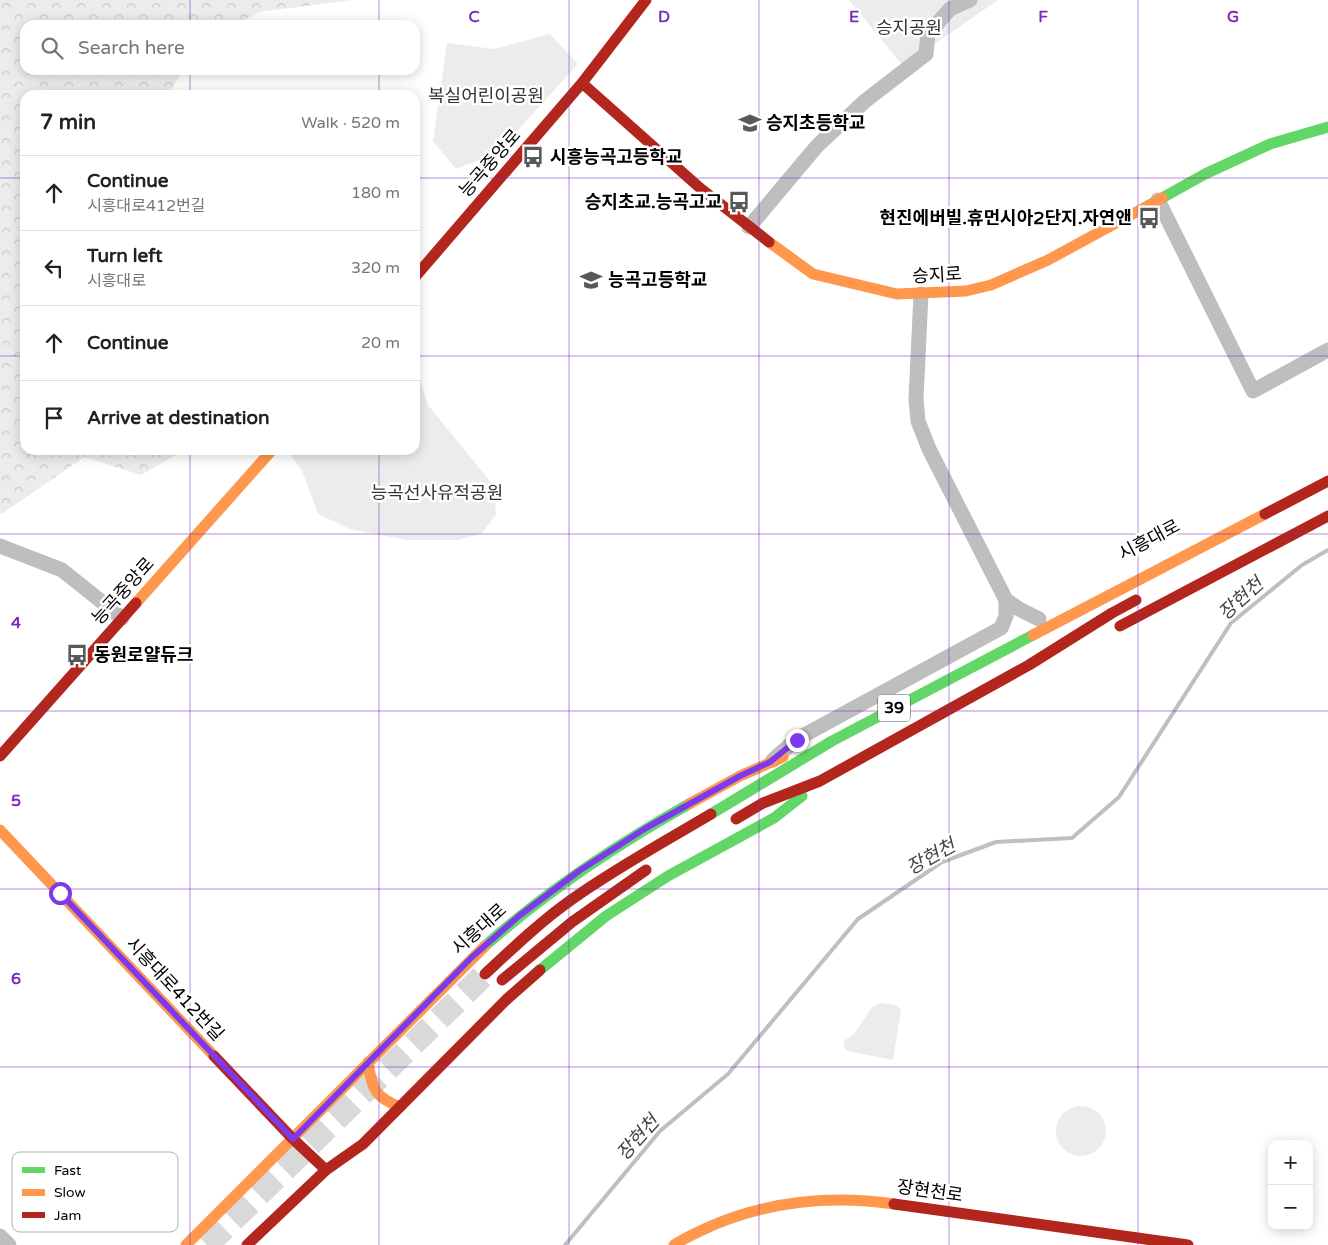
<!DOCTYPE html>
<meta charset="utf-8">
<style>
:root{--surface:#fff;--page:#f2f2f2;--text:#222;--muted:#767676;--line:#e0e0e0}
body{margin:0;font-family:"Varela Round","Noto Sans KR",sans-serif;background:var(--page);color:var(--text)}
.controls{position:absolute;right:15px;bottom:15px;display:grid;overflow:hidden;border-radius:10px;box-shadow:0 2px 12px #0003}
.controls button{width:45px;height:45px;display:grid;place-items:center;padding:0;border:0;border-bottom:1px solid var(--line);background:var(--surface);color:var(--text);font:25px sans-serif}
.stop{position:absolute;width:15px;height:15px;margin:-11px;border:4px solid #7c3aed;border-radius:50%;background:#fff}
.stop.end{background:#7c3aed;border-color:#fff;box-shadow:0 1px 5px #0008}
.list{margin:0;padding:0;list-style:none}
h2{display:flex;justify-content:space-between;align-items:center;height:65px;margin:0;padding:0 20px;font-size:21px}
h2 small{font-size:16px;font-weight:400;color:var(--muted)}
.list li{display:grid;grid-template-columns:32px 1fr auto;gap:15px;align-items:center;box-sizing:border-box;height:75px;padding:0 20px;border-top:1px solid var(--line)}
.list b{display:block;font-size:19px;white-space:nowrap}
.list p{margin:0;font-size:16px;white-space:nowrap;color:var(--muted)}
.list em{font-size:16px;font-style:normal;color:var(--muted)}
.icon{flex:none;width:28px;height:28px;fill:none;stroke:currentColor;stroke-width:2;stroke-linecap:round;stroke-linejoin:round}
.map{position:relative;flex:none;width:1328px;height:1245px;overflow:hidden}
.search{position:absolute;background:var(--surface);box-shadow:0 2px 12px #0003;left:20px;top:20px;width:400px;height:55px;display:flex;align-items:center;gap:12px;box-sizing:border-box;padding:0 18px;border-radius:15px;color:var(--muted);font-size:19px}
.panel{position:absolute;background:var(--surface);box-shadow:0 2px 12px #0003;left:20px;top:90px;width:400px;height:365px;border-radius:15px}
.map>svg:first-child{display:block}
</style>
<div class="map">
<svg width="1328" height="1245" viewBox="0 0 1328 1245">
<defs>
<pattern id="forest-crowns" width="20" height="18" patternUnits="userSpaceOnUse" patternTransform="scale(1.25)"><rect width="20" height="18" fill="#ececec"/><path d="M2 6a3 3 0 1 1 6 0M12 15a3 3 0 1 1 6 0" fill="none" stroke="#c9c9c9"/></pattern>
</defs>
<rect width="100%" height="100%" fill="#fff"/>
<path fill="#ececec" d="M849 0H998L903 66Z
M550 34 578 64 497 153 456 169 433 141 447 43 494 49Z
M415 368 417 370 428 405 493 485 496 515 481 534 457 540H407L350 529 318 514 303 473 287 450H415Z
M880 1003 895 1005 901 1009 893 1060 847 1051 844 1047V1041L855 1033 872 1007Z
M1056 1131a25 25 0 1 1 50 0a25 25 0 1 1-50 0Z"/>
<path fill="url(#forest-crowns)" d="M0 0H352L260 12 234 25H25V70H184L167 95H25V450H185L141 475 84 457 2 514 0 512Z"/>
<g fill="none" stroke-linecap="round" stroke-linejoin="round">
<path stroke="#bfbfbf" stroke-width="4" d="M565 1245 660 1131 728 1074 858 919 942 862 996 842 1072 838 1119 797 1231 623 1302 565 1328 550"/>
<path stroke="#d9d9d9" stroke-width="24" stroke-dasharray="24 12" stroke-linecap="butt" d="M207 1245 485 974"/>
<path stroke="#bebebe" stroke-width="15" d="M1158 200 1253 391 1328 350
M749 227 817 146 865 101 926 54 928 34 950 9 970 0
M921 294 916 399 918 421 929 449 1006 600
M0 546 62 570 122 618
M773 760 797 739 1001 628 1006 616V600L1019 609 1039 619
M0 1236 9 1245"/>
<path stroke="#63d668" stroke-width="11" d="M1162 198 1205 174 1270 144 1328 127
M711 814 832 741 1033 635
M485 946C547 891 616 845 689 804
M540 970 606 916 668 876 774 818 802 796"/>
<path stroke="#ff974d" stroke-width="11" d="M769 242 813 274 897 294 966 291 991 285 1048 260 1162 198
M136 603 272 450
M1033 635 1265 514
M689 804 740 776 783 757
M0 830 214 1056
M368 1062C372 1088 374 1097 400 1107
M186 1245 485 946
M674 1245C686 1237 698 1232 711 1226 770 1201 831 1195 894 1204"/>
<path stroke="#b3261e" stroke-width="11" d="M582 83 700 188 769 242
M415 277 582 83 646 0
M1265 514 1328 481
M1120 626 1328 516
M0 756 136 603
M736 819 763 803 820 781 1029 665 1112 613 1136 600
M485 974C513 948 540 922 571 900 616 868 664 842 711 814
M502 980 572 922 646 870
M214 1056 293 1139 326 1170
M894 1204 1188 1245
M247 1245 326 1170 363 1144 507 999 540 970"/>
</g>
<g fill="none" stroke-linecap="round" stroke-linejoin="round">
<path stroke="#7c3aed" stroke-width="6" d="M60 893 293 1139 472 957 519 916 579 871 646 828 740 776 770 762 797 740"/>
</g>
<path fill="none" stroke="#7b2cbf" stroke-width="1" stroke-opacity="0.55" d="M190 0V25M379 0V25M569 0V1245M759 0V1245M949 0V1245M1138 0V1245M190 70V95M379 70V95M0 178H25M415 178H1328M0 356H25M415 356H1328M190 450V1245M379 450V1245M0 534H1328M0 711H1328M0 889H1328M0 1067H1328"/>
<defs>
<g id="school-bare" transform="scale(1.725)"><path d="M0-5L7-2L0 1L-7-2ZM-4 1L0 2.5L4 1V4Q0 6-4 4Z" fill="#595959" stroke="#fff" stroke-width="2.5" paint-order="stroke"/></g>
<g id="bus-bare" transform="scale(1.725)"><path d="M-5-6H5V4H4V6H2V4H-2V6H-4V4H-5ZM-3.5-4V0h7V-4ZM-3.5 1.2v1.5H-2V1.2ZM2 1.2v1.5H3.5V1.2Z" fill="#595959" stroke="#fff" stroke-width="2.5" paint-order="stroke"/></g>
</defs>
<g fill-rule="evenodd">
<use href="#school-bare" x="750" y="123"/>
<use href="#bus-bare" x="533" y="157"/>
<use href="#bus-bare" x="739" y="202"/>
<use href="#bus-bare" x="1149" y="218"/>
<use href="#school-bare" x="591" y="280"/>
<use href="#bus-bare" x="77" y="655"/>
</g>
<g text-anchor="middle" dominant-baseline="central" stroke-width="5" stroke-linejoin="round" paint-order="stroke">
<rect fill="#fff" stroke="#4c4c4c" stroke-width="1" x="878" y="694.5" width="32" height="27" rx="4"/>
<g font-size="16" font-weight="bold" fill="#000">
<text x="894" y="708">39</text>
</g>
<g font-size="18" fill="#333" stroke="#fff">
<text x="909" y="28">승지공원</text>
<text x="486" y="96">복실어린이공원</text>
<text x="437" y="493">능곡선사유적공원</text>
</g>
<g font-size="18" font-weight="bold" fill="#000" stroke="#fff" text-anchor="start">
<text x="766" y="123">승지초등학교</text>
<text x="550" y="157">시흥능곡고등학교</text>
<text x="722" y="202" text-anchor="end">승지초교.능곡고교</text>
<text x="1132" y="218" text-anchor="end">현진에버빌.휴먼시아2단지.자연앤</text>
<text x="608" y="280">능곡고등학교</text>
<text x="94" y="655">동원로얄듀크</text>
</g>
<g font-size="18" fill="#000" stroke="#fff">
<text transform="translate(490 163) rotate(-49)">능곡중앙로</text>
<text transform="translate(937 275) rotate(-3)">승지로</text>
<text transform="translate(1149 540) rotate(-28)">시흥대로</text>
<text transform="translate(123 591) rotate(-48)">능곡중앙로</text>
<text transform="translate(479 929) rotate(-42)">시흥대로</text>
<text transform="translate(175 989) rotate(47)">시흥대로412번길</text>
<text transform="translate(930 1191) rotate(8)">장현천로</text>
</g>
<g font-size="19" font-style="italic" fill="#444" stroke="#fff">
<text transform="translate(1241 599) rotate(-42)">장현천</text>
<text transform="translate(931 857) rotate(-29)">장현천</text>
<text transform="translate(638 1138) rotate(-48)">장현천</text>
</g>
</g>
<rect x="12" y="1152" width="166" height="80" rx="8" fill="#fff" stroke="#b2b2b2" stroke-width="1"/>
<rect x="22" y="1167" width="23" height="6" fill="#63d668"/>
<rect x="22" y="1189" width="23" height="7" fill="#ff974d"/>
<rect x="22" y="1212" width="23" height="6" fill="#b3261e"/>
<g font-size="14" fill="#000">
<text x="54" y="1175">Fast</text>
<text x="54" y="1197">Slow</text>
<text x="54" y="1220">Jam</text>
</g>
<g font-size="16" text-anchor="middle" font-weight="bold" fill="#7b2cbf" stroke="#fff" stroke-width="5" stroke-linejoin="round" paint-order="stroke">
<text x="474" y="22">C</text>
<text x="664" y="22">D</text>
<text x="854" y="22">E</text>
<text x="1043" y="22">F</text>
<text x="1233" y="22">G</text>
<text x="16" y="628">4</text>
<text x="16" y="806">5</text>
<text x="16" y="984">6</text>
</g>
</svg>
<div class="controls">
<button>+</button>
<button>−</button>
</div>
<div class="stop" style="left:60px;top:893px"></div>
<div class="stop end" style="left:797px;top:740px"></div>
<div class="search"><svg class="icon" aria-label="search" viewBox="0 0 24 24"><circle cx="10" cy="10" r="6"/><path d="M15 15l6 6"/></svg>Search here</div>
<section class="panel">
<h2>7 min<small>Walk · 520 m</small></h2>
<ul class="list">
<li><svg class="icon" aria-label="ahead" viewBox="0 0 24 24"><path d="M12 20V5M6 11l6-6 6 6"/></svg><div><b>Continue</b><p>시흥대로412번길</p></div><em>180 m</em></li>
<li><svg class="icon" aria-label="left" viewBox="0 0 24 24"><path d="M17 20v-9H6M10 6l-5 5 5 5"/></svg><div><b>Turn left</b><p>시흥대로</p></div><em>320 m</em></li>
<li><svg class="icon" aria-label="ahead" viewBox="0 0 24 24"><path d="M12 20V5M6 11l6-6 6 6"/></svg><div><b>Continue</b></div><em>20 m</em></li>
<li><svg class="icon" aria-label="arrive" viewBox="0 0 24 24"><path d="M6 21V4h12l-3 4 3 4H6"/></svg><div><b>Arrive at destination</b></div></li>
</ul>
</section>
</div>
